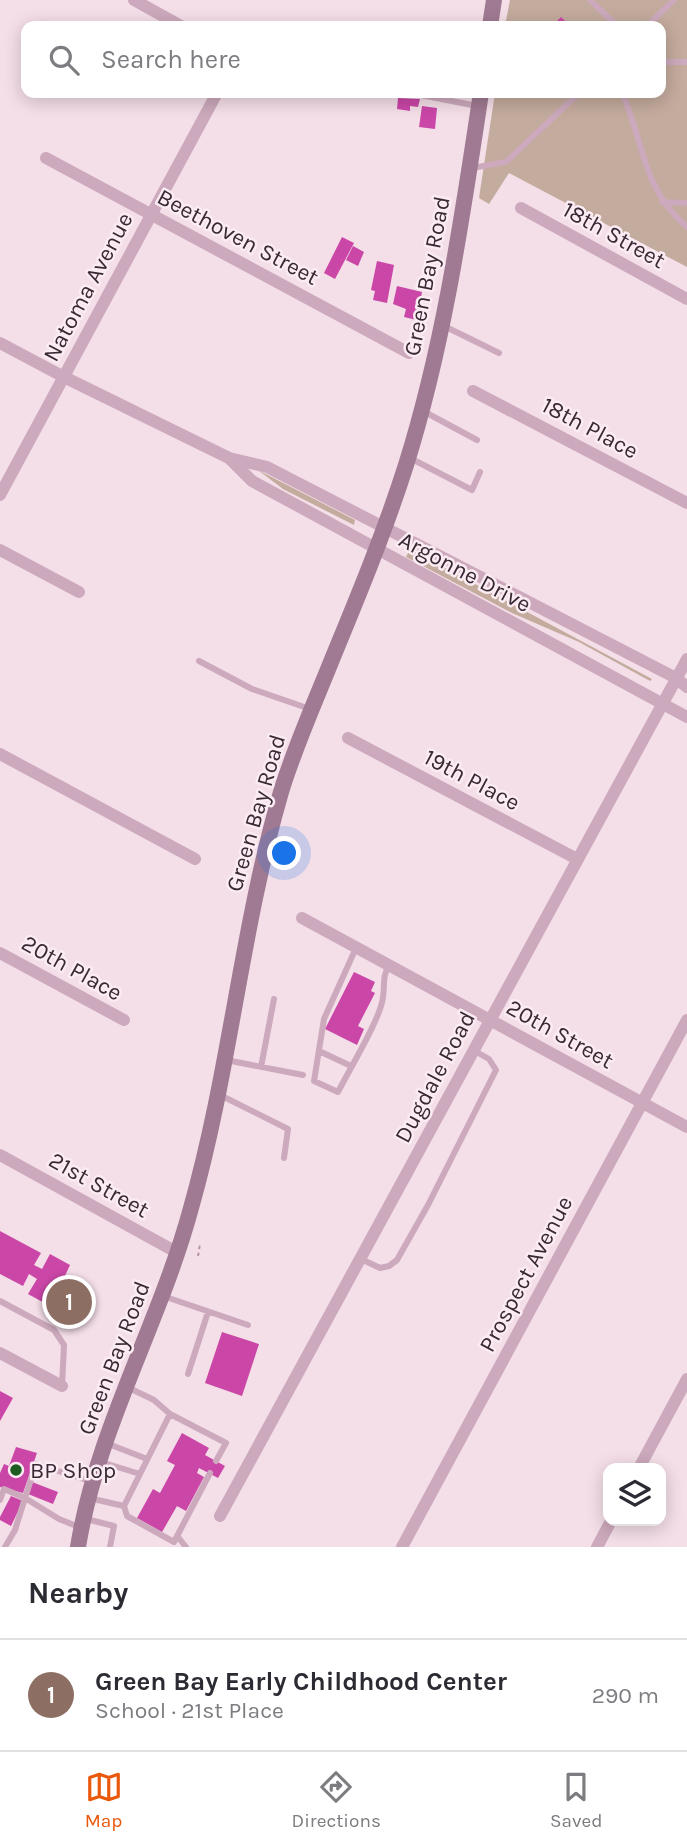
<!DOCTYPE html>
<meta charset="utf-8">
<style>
:root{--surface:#fff;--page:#f7f7f7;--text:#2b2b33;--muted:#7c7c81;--line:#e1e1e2;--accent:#ea580c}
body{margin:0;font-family:Karla,sans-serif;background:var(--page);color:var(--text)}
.controls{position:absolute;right:21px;bottom:21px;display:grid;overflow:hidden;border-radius:14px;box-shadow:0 4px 18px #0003}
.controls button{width:63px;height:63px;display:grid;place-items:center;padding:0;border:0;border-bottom:2px solid var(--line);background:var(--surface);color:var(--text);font:35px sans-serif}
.you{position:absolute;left:285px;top:854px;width:24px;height:24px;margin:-18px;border:5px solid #fff;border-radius:50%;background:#1a73e8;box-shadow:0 0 0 10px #1a73e833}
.badge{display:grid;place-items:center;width:46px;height:46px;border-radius:50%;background:var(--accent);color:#fff;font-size:23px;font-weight:700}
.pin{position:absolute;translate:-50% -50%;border:4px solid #fff;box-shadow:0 2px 7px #0006}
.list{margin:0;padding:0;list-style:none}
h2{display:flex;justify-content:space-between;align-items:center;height:91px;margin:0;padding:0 28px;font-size:30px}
h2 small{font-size:23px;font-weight:400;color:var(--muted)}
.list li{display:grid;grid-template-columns:46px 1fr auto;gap:21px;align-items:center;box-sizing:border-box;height:112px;padding:0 28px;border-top:2px solid var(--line)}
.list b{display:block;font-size:26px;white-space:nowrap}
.list p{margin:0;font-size:23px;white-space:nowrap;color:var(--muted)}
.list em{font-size:23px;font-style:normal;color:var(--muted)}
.icon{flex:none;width:38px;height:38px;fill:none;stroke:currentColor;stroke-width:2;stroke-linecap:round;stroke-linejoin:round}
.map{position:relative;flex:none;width:687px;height:1547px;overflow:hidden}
.search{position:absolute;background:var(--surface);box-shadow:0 4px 18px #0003;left:21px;right:21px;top:21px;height:77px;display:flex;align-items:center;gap:18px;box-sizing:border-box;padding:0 24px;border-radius:14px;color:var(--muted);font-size:26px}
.sheet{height:203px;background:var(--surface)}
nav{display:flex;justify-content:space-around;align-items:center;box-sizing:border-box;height:98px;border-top:2px solid var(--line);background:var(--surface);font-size:19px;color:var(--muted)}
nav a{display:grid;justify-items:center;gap:4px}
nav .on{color:var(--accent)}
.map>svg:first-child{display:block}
</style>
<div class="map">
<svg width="687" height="1547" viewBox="0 0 687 1547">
<rect width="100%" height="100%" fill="#f4dee8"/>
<path fill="#c3ab9d" d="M510 0H687V267L509 173 489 204 479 198 495 93H661V26H505Z
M258 470 355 520 354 525 283 489Z
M410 549 652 679 650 681 579 642 512 613 406 557Z"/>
<path fill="#ca46a7" d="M561 17 570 26H552Z
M398 98 420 99 418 107 410 106V111L397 109Z
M422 106 437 108 435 129 419 127Z
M342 237 354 243 335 279 324 273Z
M353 246 364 252 358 266 346 260Z
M377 261 394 265 387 303 373 300 375 291 371 290Z
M397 286 422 292 417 320 404 317 406 309 393 304Z
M354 972 375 982 371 991 375 993 358 1026 364 1029 357 1045 325 1029Z
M0 1231 41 1253 34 1265 42 1269 50 1254 70 1265 57 1293 55 1292 48 1305 28 1294 37 1279 29 1274 23 1286 0 1274Z
M222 1332 259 1344 242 1396 205 1383Z
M0 1391 13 1398 0 1421Z
M182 1433 209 1448 205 1455 225 1466 218 1478 199 1468 197 1473 204 1477 186 1511 177 1506 162 1532 137 1518 153 1489 160 1493 175 1465 167 1461Z
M16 1447 37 1453 23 1493 0 1487V1473L4 1464 9 1466Z
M32 1482 58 1492 53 1504 28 1494Z
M11 1496 23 1501 11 1526 0 1520V1517Z"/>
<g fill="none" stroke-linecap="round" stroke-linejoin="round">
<path stroke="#b893a8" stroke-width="2" stroke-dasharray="3.5 3.5" stroke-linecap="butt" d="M198 1256 200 1244"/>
<path stroke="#cca9bc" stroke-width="6" d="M590 0 617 26
M647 26 674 0
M661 62H687
M411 93 477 106
M622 93C645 144 641 187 687 227
M472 168 506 162 579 93
M662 202 687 203
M444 326 499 353
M423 411 477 440
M410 458 472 490 480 472
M199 661 252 689 310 709
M356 948 324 1019 314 1081 338 1092C349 1070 381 1018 383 997 385 984 382 977 389 965
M319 1051 351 1066
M226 1060 303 1075
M261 1067 274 999
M220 1095 288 1129 284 1158
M361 1259 380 1268 389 1266 397 1260 428 1205 496 1070 489 1059 473 1050
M163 1296 248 1325
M0 1301 54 1330 64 1345 62 1386
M188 1374 208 1312
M127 1387 154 1400 170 1414 226 1443 216 1461
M170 1414 124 1506 127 1516 174 1542 210 1473
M106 1443 147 1459
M101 1462 140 1474
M89 1498 124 1506
M0 1500 4 1489 25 1498 15 1530 5 1547
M86 1519 114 1526 110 1547
M79 1527 59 1519 25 1498 36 1464 93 1482
M178 1537 186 1547"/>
<path stroke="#cca9bc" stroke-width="12" d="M134 0 181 26
M46 158 409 353
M521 208 687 299
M0 343 64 377 229 458 267 467 676 678 687 687
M473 391 687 503
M229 458 252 481 687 717
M0 495 217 93
M0 550 79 592
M348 738 577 859
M0 754 195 859
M302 918 687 1127
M0 953 124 1020
M0 1155 178 1253
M0 1353 62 1386
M639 1468 687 1379
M220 1516 687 659
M402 1547 687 1020
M597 1547 611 1521"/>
<path stroke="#a07a92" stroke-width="16" d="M490 26 494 0
M78 1547C97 1429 160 1323 191 1208 230 1071 241 929 281 792 295 746 315 702 333 657 359 594 385 531 406 465 444 344 462 218 481 93"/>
</g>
<circle fill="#1d5d22" stroke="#fbebf2" stroke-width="2.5" cx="16" cy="1470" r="7"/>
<g text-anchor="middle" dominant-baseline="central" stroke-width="5" stroke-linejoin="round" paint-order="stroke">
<g font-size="23" fill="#392934" stroke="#fbebf2">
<text transform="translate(614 235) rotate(29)">18th Street</text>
<text transform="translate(238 237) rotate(28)">Beethoven Street</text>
<text transform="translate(427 276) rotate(-79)">Green Bay Road</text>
<text transform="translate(88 287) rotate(-62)">Natoma Avenue</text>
<text transform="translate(590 428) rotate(28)">18th Place</text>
<text transform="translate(465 572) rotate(28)">Argonne Drive</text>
<text transform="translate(472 780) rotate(28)">19th Place</text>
<text transform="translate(256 813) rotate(-74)">Green Bay Road</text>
<text transform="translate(72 968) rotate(29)">20th Place</text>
<text transform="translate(560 1034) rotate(29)">20th Street</text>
<text transform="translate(435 1077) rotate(-62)">Dugdale Road</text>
<text transform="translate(99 1185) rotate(29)">21st Street</text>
<text transform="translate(526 1274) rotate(-62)">Prospect Avenue</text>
<text transform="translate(114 1358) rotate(-69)">Green Bay Road</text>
</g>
<g font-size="23" fill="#392934" stroke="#fbebf2" text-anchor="start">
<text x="30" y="1470">BP Shop</text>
</g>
</g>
</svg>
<div class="controls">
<button><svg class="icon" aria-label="layers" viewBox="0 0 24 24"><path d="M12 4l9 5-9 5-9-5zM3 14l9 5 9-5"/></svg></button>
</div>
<div class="you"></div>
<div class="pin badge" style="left:69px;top:1302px;background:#8d6e63">1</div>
<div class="search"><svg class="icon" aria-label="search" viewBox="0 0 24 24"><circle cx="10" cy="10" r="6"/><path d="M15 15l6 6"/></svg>Search here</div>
</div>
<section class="sheet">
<h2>Nearby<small></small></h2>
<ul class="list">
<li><span class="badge" style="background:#8d6e63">1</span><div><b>Green Bay Early Childhood Center</b><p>School · 21st Place</p></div><em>290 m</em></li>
</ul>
</section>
<nav>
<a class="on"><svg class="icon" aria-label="map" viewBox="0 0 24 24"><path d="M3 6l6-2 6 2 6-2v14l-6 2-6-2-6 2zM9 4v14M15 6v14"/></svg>Map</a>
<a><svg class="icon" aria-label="directions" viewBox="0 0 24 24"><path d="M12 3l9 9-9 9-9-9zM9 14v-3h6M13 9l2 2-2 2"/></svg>Directions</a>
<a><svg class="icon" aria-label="saved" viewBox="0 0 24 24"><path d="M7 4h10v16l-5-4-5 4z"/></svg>Saved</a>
</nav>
